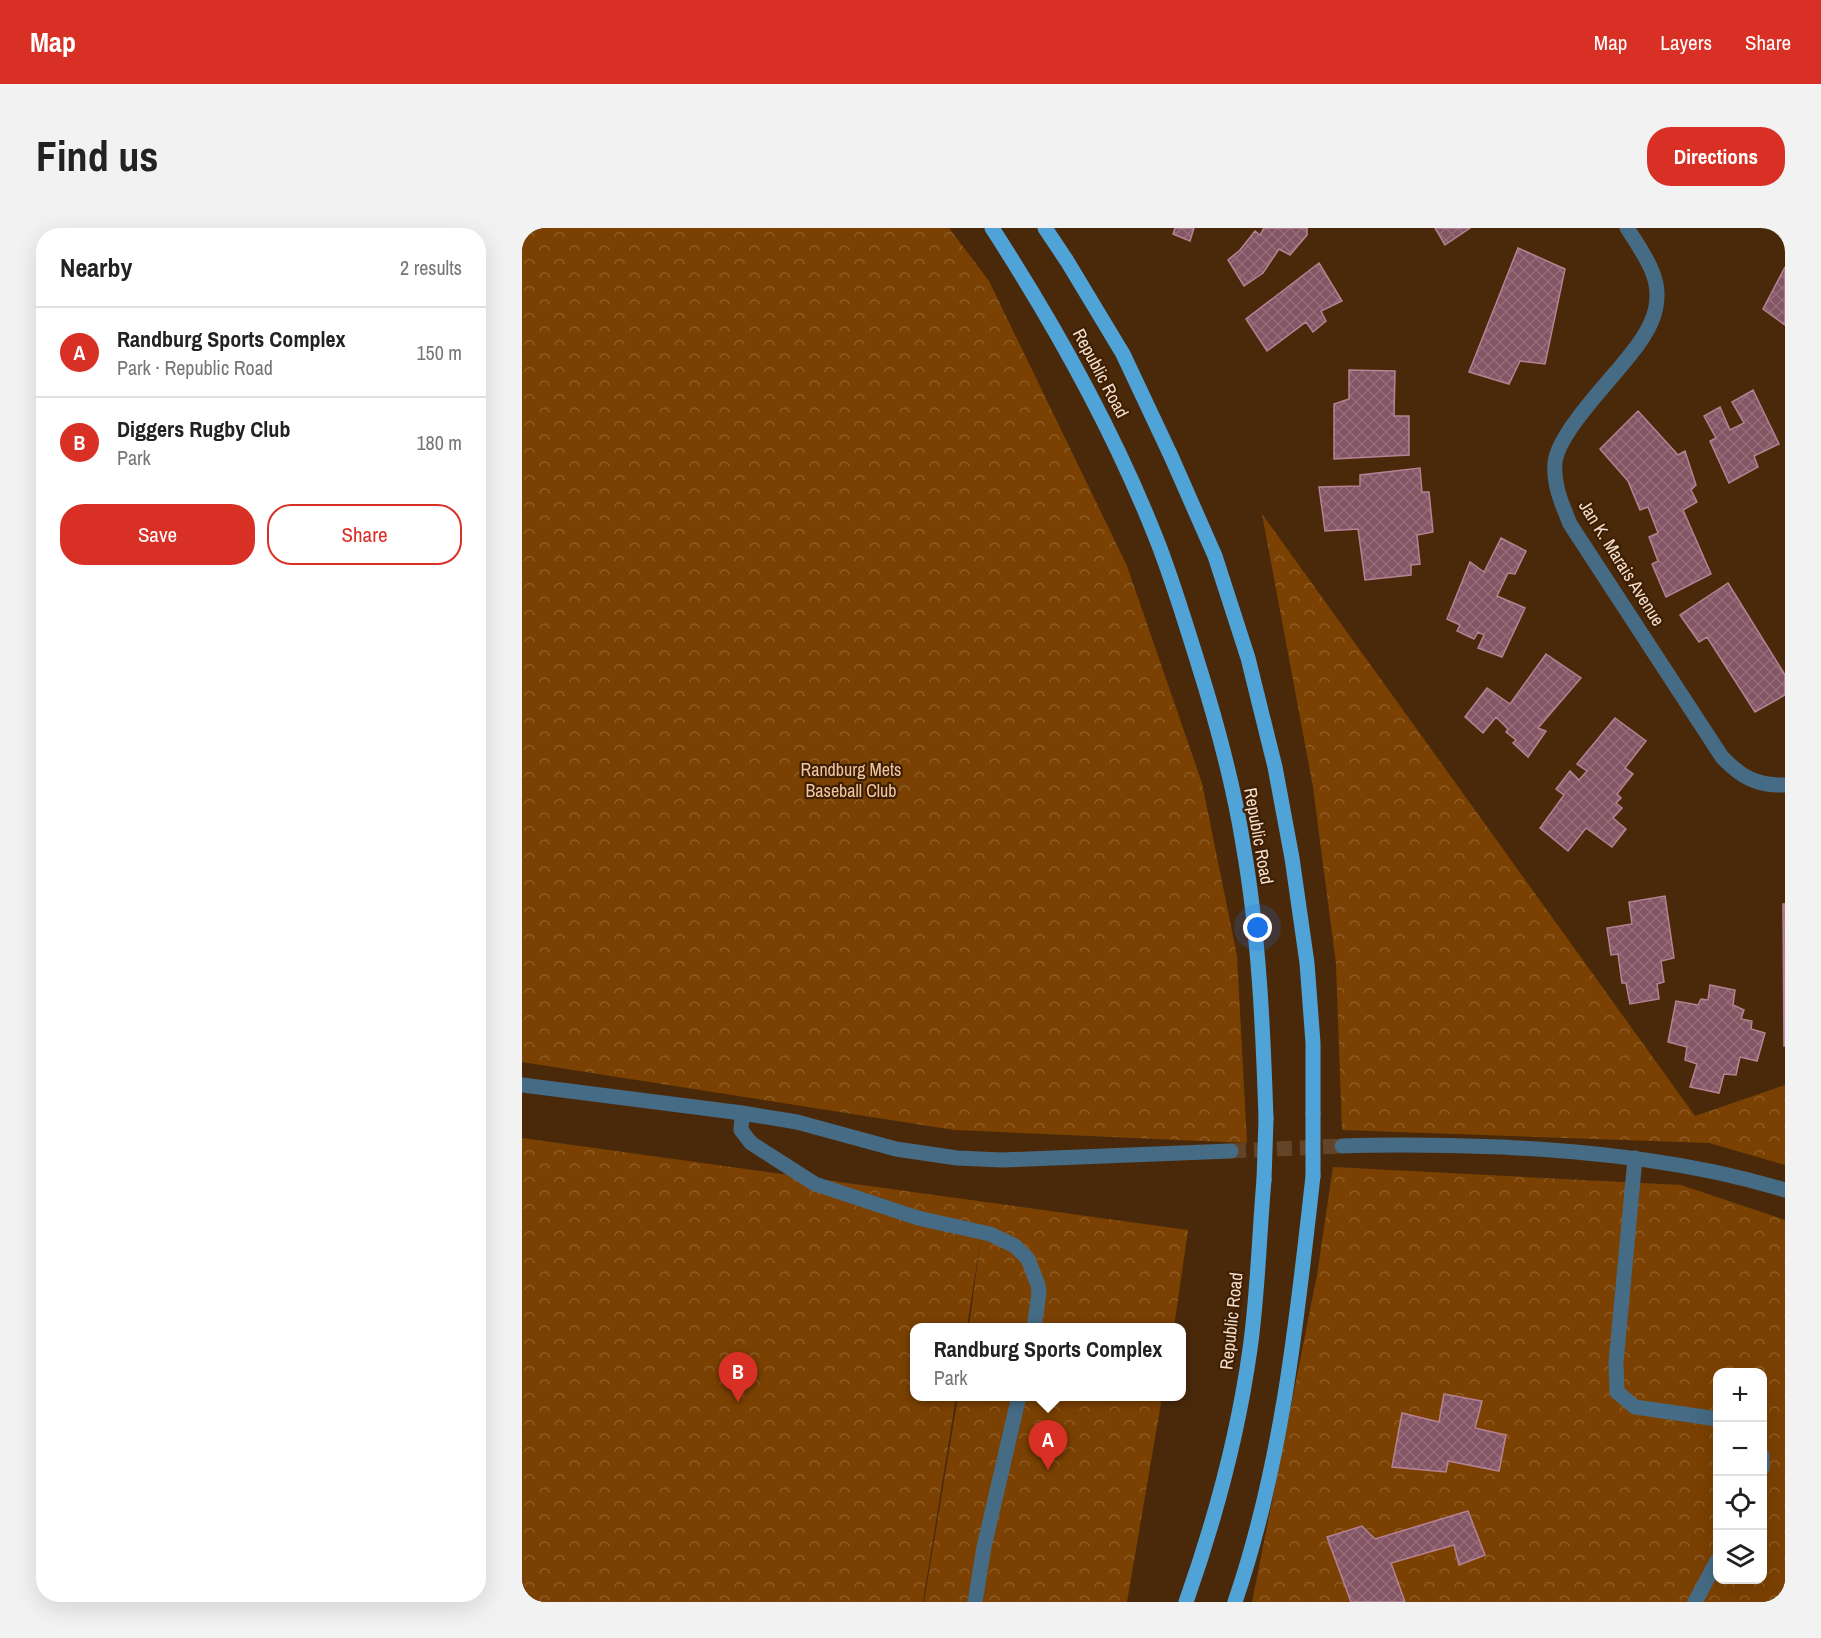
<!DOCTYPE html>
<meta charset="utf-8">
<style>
:root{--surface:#fff;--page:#f2f2f2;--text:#222;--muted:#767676;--line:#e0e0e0;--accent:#d93025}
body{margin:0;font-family:"Archivo Narrow",sans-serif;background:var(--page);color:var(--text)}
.controls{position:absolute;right:18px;bottom:18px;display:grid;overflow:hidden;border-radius:12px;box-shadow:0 6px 24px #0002}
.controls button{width:54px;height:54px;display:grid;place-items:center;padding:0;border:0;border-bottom:2px solid var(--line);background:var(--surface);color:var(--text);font:30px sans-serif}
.you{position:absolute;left:736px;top:700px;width:21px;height:21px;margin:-15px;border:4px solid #fff;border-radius:50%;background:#1a73e8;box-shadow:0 0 0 9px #1a73e833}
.badge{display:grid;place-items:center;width:39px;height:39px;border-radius:50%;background:var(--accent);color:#fff;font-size:20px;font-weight:700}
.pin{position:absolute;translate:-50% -50px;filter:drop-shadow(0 2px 3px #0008)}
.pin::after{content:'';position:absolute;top:32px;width:21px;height:18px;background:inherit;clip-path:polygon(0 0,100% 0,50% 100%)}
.popup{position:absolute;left:388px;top:1095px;width:276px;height:78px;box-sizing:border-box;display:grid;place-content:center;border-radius:12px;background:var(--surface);filter:drop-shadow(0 2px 4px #0005);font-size:20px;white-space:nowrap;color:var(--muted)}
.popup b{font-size:22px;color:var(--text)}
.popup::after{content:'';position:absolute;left:50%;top:100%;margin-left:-12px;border:12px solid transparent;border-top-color:var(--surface)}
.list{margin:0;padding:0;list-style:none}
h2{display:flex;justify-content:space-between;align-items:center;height:78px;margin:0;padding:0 24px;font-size:26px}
h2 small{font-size:20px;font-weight:400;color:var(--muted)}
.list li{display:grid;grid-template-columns:39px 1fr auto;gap:18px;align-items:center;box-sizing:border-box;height:90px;padding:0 24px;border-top:2px solid var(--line)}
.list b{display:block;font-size:22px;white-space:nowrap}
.list p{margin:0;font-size:20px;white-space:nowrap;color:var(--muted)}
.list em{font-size:20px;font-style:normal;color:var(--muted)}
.actions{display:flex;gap:12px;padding:18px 24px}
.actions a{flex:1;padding:14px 0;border:2px solid var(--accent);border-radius:24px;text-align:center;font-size:21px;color:var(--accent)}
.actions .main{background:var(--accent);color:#fff}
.icon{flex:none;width:33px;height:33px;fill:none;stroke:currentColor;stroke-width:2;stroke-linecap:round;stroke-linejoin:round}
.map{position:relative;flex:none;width:1263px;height:1374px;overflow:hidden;border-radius:24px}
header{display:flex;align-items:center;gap:36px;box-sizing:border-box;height:84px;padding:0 30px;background:var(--accent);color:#fff}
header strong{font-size:28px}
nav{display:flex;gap:33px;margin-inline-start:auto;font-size:21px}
.intro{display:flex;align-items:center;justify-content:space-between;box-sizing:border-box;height:144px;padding:0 36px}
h1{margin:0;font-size:42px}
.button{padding:15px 27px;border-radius:24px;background:var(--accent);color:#fff;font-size:21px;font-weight:700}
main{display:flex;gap:36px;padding:0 36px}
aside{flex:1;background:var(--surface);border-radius:24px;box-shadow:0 6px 24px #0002}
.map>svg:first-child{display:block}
</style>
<header>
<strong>Map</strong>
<nav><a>Map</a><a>Layers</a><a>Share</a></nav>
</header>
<div class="intro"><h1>Find us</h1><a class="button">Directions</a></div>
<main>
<aside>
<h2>Nearby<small>2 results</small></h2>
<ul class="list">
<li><span class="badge">A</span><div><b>Randburg Sports Complex</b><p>Park · Republic Road</p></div><em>150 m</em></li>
<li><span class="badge">B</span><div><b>Diggers Rugby Club</b><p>Park</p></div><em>180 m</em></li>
</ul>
<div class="actions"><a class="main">Save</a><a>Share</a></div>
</aside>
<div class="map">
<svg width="1263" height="1374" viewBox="0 0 1263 1374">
<defs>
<pattern id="park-crowns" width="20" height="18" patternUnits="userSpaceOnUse" patternTransform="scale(1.5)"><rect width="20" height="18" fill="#7b4102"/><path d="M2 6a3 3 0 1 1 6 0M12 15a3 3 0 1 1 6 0" fill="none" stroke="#8e5c26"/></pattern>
<pattern id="building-cross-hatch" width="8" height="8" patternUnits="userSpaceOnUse" patternTransform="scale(1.5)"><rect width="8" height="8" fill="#845564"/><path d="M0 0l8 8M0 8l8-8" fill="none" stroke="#966d79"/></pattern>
</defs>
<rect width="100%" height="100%" fill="#4a290b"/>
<path fill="url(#park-crowns)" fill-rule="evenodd" d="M0 0H427L467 53 605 338 680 555 715 728 725 915 432 902 0 834Z
M740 286 1173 888 1263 857V937L1187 915 820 902 814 736 791 559Z
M0 910 666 1002 652 1099H447L459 1009 445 1099 392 1100V1168L434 1169 401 1374H0Z
M811 939 1159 957 1263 992V1374H730L795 1047ZM1196 1144H1240V1352H1196Z
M436 1169H640L605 1374H402Z"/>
<path fill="url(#building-cross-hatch)" stroke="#b58393" stroke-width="1.5" d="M653 0H672L668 13 651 6Z
M742 0H785V7L768 27 757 21 741 45 722 58 706 32 718 22 733 3 738 7Z
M913 0H948L923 17Z
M996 20 1043 41 1023 136 998 133 987 156 947 144Z
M797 35 820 73 799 83 804 93 791 104 784 94 745 123 724 91Z
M1263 39V97L1241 81Z
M827 142 873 143 872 188H887V227L812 231V176L827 171Z
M1231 162 1257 216 1232 228 1236 239 1207 255 1188 213 1194 210 1182 188 1198 179 1208 202 1222 195 1210 174Z
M1116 183 1156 227 1163 223 1174 257 1169 262 1175 274 1161 282 1189 346 1144 369 1130 336 1136 333 1127 309 1136 305 1126 279 1118 282 1106 253 1078 221Z
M898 240 900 264H907L911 304 895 307 898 336 889 337V347L843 352 836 301 803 303 797 259 838 258V247Z
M979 310 1004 323 993 346 986 345 975 368 1003 380 980 429 956 420 962 407 956 404 952 411 935 403 938 397 925 391 948 334 962 344Z
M1206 355 1263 447V467L1233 484 1185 409 1177 414 1158 387Z
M1024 426 1059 450 1016 500 1024 503 1006 529 991 515 994 512 984 504 986 501 974 489 961 505 943 489 965 460 988 476Z
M1093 490 1124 513 1103 540 1111 546 1095 566 1099 570 1094 575 1100 580 1091 590 1104 601 1090 619 1064 600 1046 623 1018 600 1042 567 1034 561 1048 543 1057 552 1065 543 1055 536Z
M1143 668 1152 730 1139 733 1142 754 1135 756 1137 771 1108 776 1104 755H1100L1096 726 1089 727 1085 700 1110 696 1107 674Z
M1261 676H1263V818H1262Z
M1188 757 1213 762 1211 777 1222 782 1219 791 1230 793 1229 801 1243 805 1235 833 1218 829 1214 847 1202 846 1197 865 1168 859 1175 836 1163 832 1165 819 1146 814 1154 773 1176 777 1179 771 1186 772Z
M922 1166 960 1173 953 1200 984 1207 977 1243 926 1233 924 1244 870 1239 880 1185 917 1194Z
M946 1283 963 1327 937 1337 932 1317 869 1335 883 1374H829L805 1309 840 1298 853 1311Z"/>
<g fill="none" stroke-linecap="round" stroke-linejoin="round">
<path stroke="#644428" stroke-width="15" stroke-dasharray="15 8" stroke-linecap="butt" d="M709 923 820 918"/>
<path stroke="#466b85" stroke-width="15" d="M1105 0C1114 14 1124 28 1130 43 1147 84 1118 115 1094 144 1081 159 1068 174 1056 190 1047 202 1035 219 1033 234 1031 257 1040 276 1048 296L1200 529C1219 549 1235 558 1263 557
M0 857 220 885 275 894 374 921 435 930 480 932 709 923
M220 885 219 902 229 915 293 956 396 990 468 1006 493 1018 506 1031 516 1057 517 1065 512 1100
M820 918C874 916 927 917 980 919 1076 924 1171 934 1263 962
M1113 930 1094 1135 1095 1164 1113 1179 1196 1191
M1240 1227V1240
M453 1374 462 1319 497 1168
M1173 1374 1196 1331"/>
<path stroke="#50a3d6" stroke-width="15" d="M470 0C534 99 591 201 634 310 650 350 662 391 675 432 694 492 711 554 721 616 737 707 741 799 744 891
M523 0 545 33 601 126 649 228 693 328 726 430 753 539 770 630 785 735 791 815V886
M664 1374C693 1292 716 1207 728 1121 736 1065 737 1008 742 952
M713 1374C760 1236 775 1092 791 948"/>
<path stroke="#50a3d6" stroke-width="15" d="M791 948V886
M742 952 744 891"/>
</g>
<g text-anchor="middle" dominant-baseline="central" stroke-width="4.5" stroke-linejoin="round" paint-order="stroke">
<g font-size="18" fill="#f4dece" stroke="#3f1f01">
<text transform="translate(579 145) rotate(62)">Republic Road</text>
<text transform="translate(1100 335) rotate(58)">Jan K. Marais Avenue</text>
<text transform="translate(737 608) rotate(80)">Republic Road</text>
<text transform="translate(709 1093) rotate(-84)">Republic Road</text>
</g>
<g font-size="18" fill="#f1c6a7" stroke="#3f1f01">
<text x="329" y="541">Randburg Mets<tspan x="329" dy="21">Baseball Club</tspan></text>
</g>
</g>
</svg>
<div class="controls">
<button>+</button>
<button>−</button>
<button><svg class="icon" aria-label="locate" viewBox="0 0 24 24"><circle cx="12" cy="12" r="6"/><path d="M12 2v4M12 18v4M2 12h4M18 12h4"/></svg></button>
<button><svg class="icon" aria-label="layers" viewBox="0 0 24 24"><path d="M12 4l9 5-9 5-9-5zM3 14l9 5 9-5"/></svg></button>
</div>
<div class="you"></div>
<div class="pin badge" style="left:526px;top:1242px">A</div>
<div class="popup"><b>Randburg Sports Complex</b>Park</div>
<div class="pin badge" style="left:216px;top:1174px">B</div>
</div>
</main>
